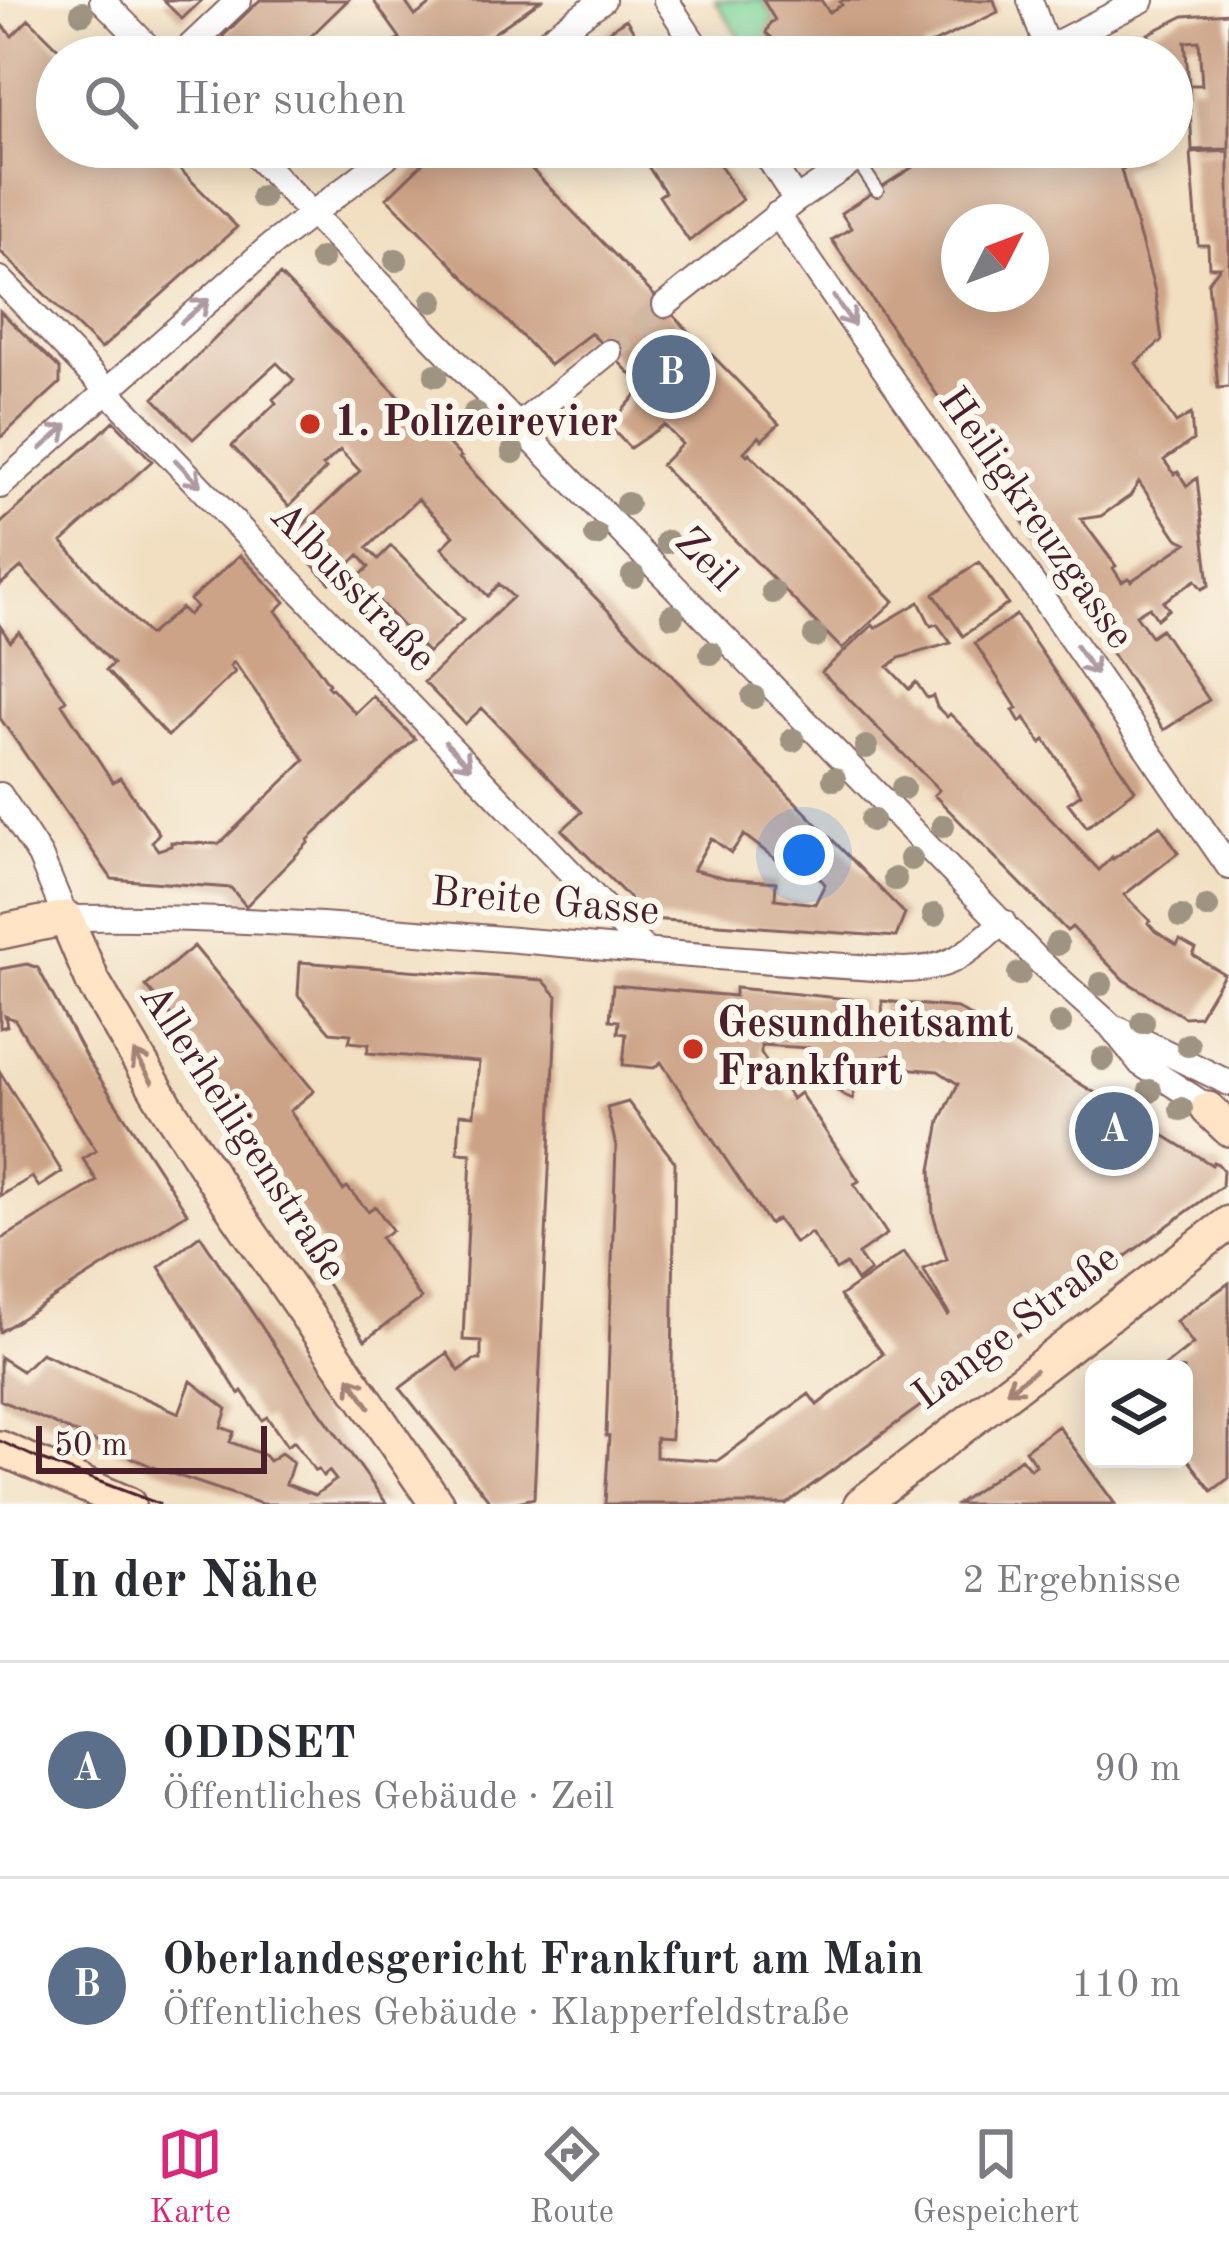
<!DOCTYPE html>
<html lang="de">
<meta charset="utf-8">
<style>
:root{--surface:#fff;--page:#f2f2f3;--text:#2b2b33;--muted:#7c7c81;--line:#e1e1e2;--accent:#db2777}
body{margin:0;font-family:"Old Standard TT",serif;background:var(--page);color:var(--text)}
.controls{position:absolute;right:36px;bottom:36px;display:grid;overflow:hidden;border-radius:18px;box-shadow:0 6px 30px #0003}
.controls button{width:108px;height:108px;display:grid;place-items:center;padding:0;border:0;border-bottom:3px solid var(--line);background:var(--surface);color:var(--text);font:60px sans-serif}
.compass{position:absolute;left:941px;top:204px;width:108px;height:108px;border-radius:50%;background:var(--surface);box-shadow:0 6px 30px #0003;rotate:48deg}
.scale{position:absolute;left:36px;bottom:30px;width:231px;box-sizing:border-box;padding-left:12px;border:6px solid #4a1f2b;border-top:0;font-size:33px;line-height:42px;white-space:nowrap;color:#4a1f2b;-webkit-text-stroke:9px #fbf7ec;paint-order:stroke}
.you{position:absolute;left:804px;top:855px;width:42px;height:42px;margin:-30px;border:9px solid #fff;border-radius:50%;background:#1a73e8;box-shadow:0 0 0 18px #1a73e833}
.badge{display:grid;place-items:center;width:78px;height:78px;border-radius:50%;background:var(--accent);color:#fff;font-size:39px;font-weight:700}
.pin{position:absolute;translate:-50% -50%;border:6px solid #fff;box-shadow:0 3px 12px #0006}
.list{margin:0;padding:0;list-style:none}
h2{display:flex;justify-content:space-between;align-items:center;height:156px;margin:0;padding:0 48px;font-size:51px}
h2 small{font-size:39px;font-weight:400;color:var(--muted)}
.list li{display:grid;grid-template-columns:78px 1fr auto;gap:36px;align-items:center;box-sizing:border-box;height:216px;padding:0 48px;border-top:3px solid var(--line)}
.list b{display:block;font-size:45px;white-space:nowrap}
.list p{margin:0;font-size:39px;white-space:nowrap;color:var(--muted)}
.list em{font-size:39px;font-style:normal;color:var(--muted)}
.icon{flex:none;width:66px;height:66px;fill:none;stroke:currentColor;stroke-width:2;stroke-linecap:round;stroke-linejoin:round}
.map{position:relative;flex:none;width:1229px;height:1504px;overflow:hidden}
.search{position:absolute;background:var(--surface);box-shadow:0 6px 30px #0003;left:36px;right:36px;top:36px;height:132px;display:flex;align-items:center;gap:30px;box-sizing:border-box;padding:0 42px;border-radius:66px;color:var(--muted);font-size:45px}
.sheet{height:588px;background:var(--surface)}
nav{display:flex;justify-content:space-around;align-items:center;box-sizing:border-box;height:168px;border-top:3px solid var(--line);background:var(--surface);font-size:33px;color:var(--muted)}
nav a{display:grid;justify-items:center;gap:6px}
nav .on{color:var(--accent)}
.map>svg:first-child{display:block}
</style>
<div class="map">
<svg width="1229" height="1504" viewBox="0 0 1229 1504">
<rect width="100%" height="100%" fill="#fbf7ec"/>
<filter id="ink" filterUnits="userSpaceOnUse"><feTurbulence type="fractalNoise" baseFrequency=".00833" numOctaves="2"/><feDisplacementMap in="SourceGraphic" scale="24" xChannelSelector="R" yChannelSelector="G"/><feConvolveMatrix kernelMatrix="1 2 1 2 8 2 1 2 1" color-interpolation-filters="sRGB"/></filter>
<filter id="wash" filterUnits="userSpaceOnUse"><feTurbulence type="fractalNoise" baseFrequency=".004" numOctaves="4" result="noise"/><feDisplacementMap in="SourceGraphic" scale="48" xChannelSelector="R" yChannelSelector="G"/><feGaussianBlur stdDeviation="2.7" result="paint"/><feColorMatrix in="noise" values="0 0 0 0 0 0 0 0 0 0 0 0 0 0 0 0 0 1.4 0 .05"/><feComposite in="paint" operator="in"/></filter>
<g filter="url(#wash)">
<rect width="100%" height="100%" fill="#f2dfc1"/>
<path fill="#80d69a" stroke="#657a62" stroke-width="3" d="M715 0H763L775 20 770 23 767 33 771 37 749 50Z"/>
<g id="blocks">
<path fill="#cca386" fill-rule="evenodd" d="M163 0H202L182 19Z
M260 0H348L312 35 331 57H243L223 36Z
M373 0H404L415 16 437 0H541L460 57H373L400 38Z
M763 0H821L829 12 842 5 840 2 844 0H994L998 12 923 48 927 57H753L749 50 771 37 766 33 770 23 775 20Z
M1229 13V149L1192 150 1189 85H1202L1199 41 1185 42 1189 85 1172 87V57H1160L1159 47 1155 49 1148 34 1184 16Z
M29 19 67 57H57V147H163L158 151 165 159 167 156 237 227 101 349 0 251V23L12 36Z
M626 19 650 57H572Z
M433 147H510L779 424 762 440 759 436 744 452 747 455 749 453 894 601 842 649 661 465 682 444 664 425 630 448 609 426 643 387 591 333 550 365 387 198 425 161 423 158Z
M635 147H700L710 163 716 159 742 200 689 241 659 196 665 192Z
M944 147H1140L1145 158 1121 170 1155 291 1162 340 1136 363 1176 423 1191 414 1193 440 1164 460 1174 474 1178 472 1187 486 1197 478 1209 585 1202 589 1195 580 1163 602 1169 609 1157 619 1149 607 1136 615 1151 636 1161 629 1209 700 1164 730 832 240 851 228 841 213ZM959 222H1031V294H959ZM1139 482 1177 538 1187 543 1131 581 1128 578 1122 582 1113 568 1116 566 1081 519 1101 516 1130 496Z
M1229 151V387L1218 388 1208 282 1220 267H1209L1208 245H1198L1191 153Z
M280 275 417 415 419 413 461 457 459 458 905 914 896 937 650 919 562 830 582 812 482 708 465 724 424 682 513 597 499 584 488 596 442 548 454 536 418 499 367 548 378 559 391 546 463 620 428 653 357 578 369 567 359 555 330 583 288 539 360 471 340 450 323 466 326 469 289 506 232 446 276 403 273 399 294 380 277 363 193 439 154 398ZM744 835 795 874 810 867 825 884 815 904 775 899 776 882 726 878 693 870 711 838 731 853Z
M0 311 60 369V383L0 438Z
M114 421 152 461 62 542 110 595 149 635 181 608 188 615 196 607 190 600 240 555 285 602 276 611 329 684 327 686 330 689 332 688 355 713 373 696 415 739 308 840 309 842 246 906 231 888 112 879 0 718V626L10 641 19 632 66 700 62 704 113 782 120 778 159 833 152 842 158 850 171 846V842L219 844 305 760 234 662 230 666 235 672 168 736 106 670 113 664 21 567 0 585V524Z
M979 562 1008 604 963 636 934 594Z
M919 602 931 626 937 624 951 643 899 658 888 667 909 689 916 682 927 698 933 696 937 707 947 717 950 714 970 734 1099 870 1112 857 1113 859 1160 825 1178 853 1124 895 1150 921 1148 923 1155 931 1177 945 1180 940 1196 949 1193 955 1224 974 1199 1016 1184 1017 1124 980 1072 927 1067 931 934 795 939 790 822 672 873 625 875 628Z
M1016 615 1135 790 1087 827 1068 803 1081 794 1045 740 1041 743 1025 718 1020 722 1013 710 1017 708 975 643Z
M194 946 314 1091 290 1111 343 1190 347 1187 368 1211 375 1206 392 1230 381 1238 421 1299 365 1340 322 1276 336 1267 203 1065 208 1061 146 986Z
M300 962 543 980 557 996 534 1498 509 1504H492L400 1388 447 1353 459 1371 474 1360H481V1341L463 1340 471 1154 458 1153 460 1114 474 1115 479 1062 367 1053 369 1044 349 1042 351 1034 330 1032 298 995Z
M27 964 38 968 86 1057 187 1213 0 1332V1240L97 1181 83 1159 96 1151 15 1020 5 1016 7 1026 0 1028V969Z
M613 985 735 996V988L861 1000 860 1022 883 1023 882 1001 957 1008 1212 1165 1213 1162 1218 1164 1223 1170 1222 1186 786 1504H605L609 1436H606L616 1146 607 1108 628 1102 675 1162 671 1439 656 1438V1457L717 1461 809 1394 817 1405 883 1354 840 1296 904 1252 948 1315 949 1314 923 1269 947 1259 933 1214 931 1170 940 1121 958 1084 938 1071 901 1068 895 1055H890L864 1063V1068L855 1070 853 1099 842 1094 826 1080 809 1048 761 1045V1053L792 1099 800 1093 859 1181 854 1184 887 1234 858 1254 870 1271 857 1281 846 1264 836 1270 811 1233 795 1243 777 1219 769 1224 661 1062 654 1068 623 1065 626 1034 618 1033 619 1021 610 1020Z
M0 1072 62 1172 39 1187 32 1177 0 1196Z
M200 1235 305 1391 387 1504H262L158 1469 0 1400V1357L22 1371 41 1353 179 1413 191 1381 227 1409 221 1427 234 1432 230 1442 264 1455 269 1461 281 1453 293 1462 286 1484 315 1495 336 1480 329 1471 323 1476 318 1469 315 1471 294 1441 287 1446 267 1417 262 1420 242 1391 239 1394 159 1267Z
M1229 1283V1478L1212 1491 1184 1454V1369H1161L1193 1344 1176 1321Z
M1058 1426 1115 1504H957L1021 1458 1030 1469 1036 1465 1025 1450Z"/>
</g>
</g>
<g filter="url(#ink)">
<use href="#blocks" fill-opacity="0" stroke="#856260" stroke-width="3"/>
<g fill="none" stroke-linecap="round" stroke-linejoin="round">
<path stroke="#d0b9a3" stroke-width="24" stroke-dasharray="24 12" stroke-linecap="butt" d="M609 352 665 305"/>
<g stroke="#856260" stroke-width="16">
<path id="service" d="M856 159 877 190"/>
</g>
<g stroke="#856260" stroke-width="28">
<path id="minor" d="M102 0 158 57
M666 0 703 57
M1030 0 1047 48
M179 57 239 0
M524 57 603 0
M1030 57 1142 0
M247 147 1040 962 1110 1025 1141 1064 1222 1116
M761 147 796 200
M777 214 1229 867
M0 279 647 952
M665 305 796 200 874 147
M519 425 609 352
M0 486 269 247 399 147
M0 795 40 856 66 918C239 915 412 931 585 946 691 956 797 963 903 970 954 969 966 953 1003 922
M1118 1029 1229 1083"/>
</g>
<g stroke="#856260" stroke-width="38">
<path id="secondary" d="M0 932 66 918 93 982 165 1104 226 1198 437 1504
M1208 1109 1229 1129
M0 1448 128 1504
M861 1504 1229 1223"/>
</g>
<use href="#service" stroke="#fff" stroke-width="12"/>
<use href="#minor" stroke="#fff" stroke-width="24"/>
<use href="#secondary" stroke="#ffe4c6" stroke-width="33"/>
<path stroke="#4a1f2b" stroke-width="3" d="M0 1441 39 1459 159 1504"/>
</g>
<g fill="#9e9481">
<circle cx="82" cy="13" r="12"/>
<circle cx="262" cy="197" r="12"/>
<circle cx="321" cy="259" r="12"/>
<circle cx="396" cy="260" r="12"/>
<circle cx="433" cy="301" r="12"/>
<circle cx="436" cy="375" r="12"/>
<circle cx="475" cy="413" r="12"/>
<circle cx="513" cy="452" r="12"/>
<circle cx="627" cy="504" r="12"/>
<circle cx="596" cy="535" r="12"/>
<circle cx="667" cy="542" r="12"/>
<circle cx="633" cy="576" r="12"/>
<circle cx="773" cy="592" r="12"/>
<circle cx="672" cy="616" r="12"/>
<circle cx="815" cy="636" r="12"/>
<circle cx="711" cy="653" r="12"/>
<circle cx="753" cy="697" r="12"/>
<circle cx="793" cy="740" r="12"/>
<circle cx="866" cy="747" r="12"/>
<circle cx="834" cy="779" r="12"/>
<circle cx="903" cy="788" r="12"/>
<circle cx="872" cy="820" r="12"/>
<circle cx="943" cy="826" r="12"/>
<circle cx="911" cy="859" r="12"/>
<circle cx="895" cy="879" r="12"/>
<circle cx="1207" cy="907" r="12"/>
<circle cx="934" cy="915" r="12"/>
<circle cx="1181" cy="917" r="12"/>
<circle cx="1057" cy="944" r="12"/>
<circle cx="1019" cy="974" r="12"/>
<circle cx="1101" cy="984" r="12"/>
<circle cx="1143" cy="1022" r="12"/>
<circle cx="1060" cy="1023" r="12"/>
<circle cx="1188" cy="1045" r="12"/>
<circle cx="1103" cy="1059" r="12"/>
<circle cx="1150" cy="1091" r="12"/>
<circle cx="1181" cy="1109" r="12"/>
</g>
<defs><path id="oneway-shaft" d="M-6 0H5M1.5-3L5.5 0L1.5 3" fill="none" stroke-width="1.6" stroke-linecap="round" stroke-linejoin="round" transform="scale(3)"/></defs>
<g stroke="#ae9aa0">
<use href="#oneway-shaft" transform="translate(195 311) rotate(-41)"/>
<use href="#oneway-shaft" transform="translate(844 311) rotate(55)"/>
<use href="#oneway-shaft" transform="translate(54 437) rotate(-42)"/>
<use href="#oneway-shaft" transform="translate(188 473) rotate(46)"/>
<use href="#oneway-shaft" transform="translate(1086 660) rotate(55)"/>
<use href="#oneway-shaft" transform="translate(458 755) rotate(46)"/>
</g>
<g stroke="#a48278">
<use href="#oneway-shaft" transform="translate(143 1067) rotate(-121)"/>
<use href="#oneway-shaft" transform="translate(1021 1381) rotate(143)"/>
<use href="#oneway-shaft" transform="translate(359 1392) rotate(-124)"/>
</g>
</g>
<g fill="#c8321e" stroke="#fbf7ec" stroke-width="4.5">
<circle cx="310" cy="424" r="12"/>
<circle cx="693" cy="1049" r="12"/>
</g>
<g text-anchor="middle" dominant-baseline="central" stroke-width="12" stroke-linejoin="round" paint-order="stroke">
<g font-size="42" font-weight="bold" fill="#4a1f2b" stroke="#fbf7ec" text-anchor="start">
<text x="334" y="424">1. Polizeirevier</text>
<text x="717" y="1025">Gesundheitsamt<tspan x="717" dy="48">Frankfurt</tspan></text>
</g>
<g font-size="42" fill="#4a1f2b" stroke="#fbf7ec">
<text transform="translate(1035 519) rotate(55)">Heiligkreuzgasse</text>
<text transform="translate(705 560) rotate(46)">Zeil</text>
<text transform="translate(352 588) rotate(46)">Albusstraße</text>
<text transform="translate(545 903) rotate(5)">Breite Gasse</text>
<text transform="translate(242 1133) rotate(57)">Allerheiligenstraße</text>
<text transform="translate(1017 1328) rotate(-37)">Lange Straße</text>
</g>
</g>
</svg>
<div class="controls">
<button><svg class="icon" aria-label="layers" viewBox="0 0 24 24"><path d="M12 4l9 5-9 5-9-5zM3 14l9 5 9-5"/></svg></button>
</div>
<svg class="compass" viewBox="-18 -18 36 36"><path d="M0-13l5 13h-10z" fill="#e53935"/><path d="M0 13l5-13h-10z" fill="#7c7c81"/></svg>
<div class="scale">50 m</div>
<div class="you"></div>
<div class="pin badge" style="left:1114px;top:1131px;background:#5c6f8a">A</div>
<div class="pin badge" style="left:671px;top:374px;background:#5c6f8a">B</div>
<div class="search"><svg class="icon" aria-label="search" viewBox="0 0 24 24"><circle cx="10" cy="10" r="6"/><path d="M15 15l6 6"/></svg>Hier suchen</div>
</div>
<section class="sheet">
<h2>In der Nähe<small>2 Ergebnisse</small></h2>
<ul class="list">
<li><span class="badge" style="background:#5c6f8a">A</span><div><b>ODDSET</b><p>Öffentliches Gebäude · Zeil</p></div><em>90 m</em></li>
<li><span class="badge" style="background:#5c6f8a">B</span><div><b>Oberlandesgericht Frankfurt am Main</b><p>Öffentliches Gebäude · Klapperfeldstraße</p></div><em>110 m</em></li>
</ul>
</section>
<nav>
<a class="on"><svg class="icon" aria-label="map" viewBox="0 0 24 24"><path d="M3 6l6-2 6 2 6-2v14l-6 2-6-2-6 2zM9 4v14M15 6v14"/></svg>Karte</a>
<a><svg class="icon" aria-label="directions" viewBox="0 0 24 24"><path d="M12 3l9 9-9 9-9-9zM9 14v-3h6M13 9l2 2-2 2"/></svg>Route</a>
<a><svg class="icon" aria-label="saved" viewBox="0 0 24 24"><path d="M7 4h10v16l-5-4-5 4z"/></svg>Gespeichert</a>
</nav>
